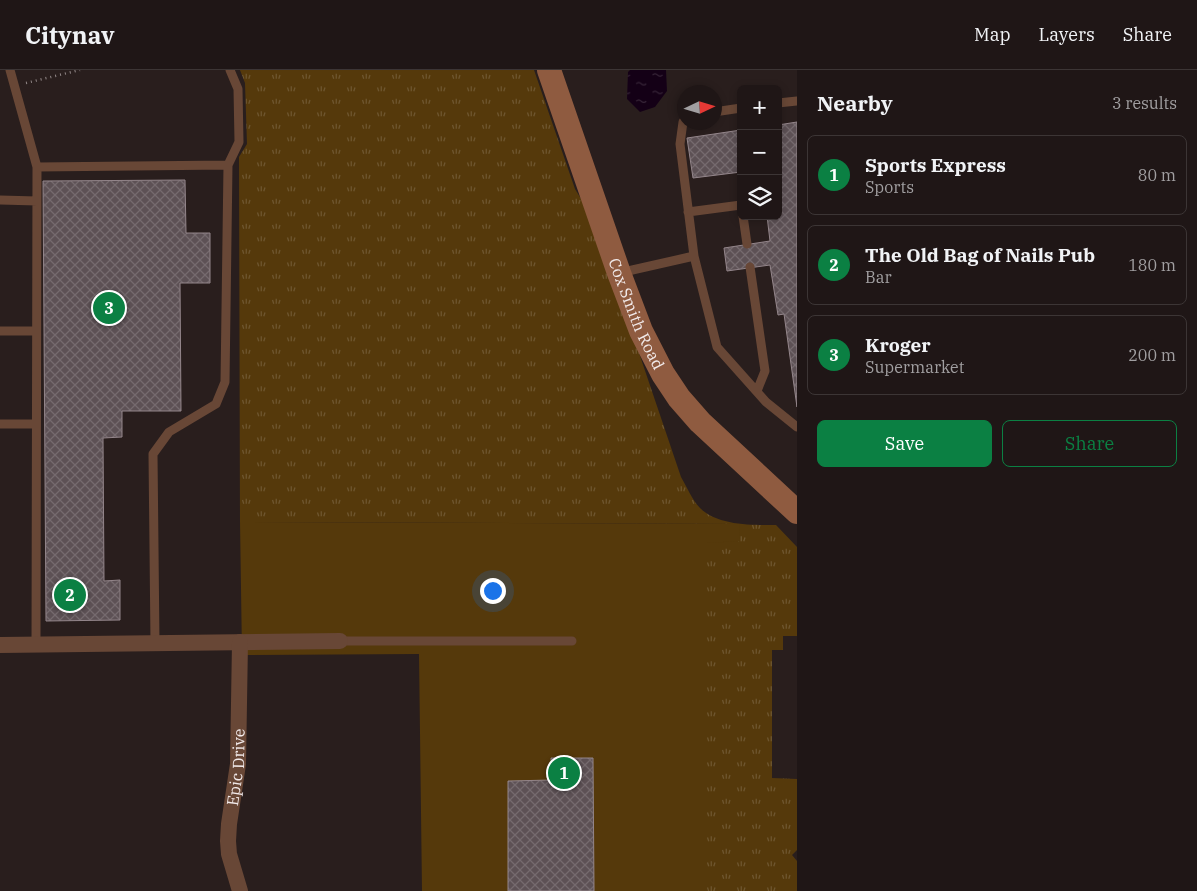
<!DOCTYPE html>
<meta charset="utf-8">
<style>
:root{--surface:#1f1616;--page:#271f1f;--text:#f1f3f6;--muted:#a19fa1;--line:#3c3535;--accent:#0b8043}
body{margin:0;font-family:"IBM Plex Serif",serif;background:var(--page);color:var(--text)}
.controls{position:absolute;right:15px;top:15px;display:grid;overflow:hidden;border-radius:8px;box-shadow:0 2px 8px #0003}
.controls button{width:45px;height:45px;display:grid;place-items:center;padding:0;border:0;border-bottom:1px solid var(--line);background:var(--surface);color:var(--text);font:25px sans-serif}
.compass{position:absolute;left:677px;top:15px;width:45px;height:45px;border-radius:50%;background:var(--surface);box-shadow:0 2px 8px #0003;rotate:86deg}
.you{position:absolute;left:492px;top:520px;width:18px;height:18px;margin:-12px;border:4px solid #fff;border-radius:50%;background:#1a73e8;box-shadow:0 0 0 8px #1a73e833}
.badge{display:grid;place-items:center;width:32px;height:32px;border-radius:50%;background:var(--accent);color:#fff;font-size:16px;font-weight:700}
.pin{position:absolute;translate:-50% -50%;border:2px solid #fff;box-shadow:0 1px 5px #0006}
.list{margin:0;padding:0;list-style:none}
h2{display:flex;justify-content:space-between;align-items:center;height:65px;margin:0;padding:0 20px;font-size:21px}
h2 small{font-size:16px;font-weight:400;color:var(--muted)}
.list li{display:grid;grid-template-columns:32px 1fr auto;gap:15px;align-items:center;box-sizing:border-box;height:80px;margin:0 10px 10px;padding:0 10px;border:1px solid var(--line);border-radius:8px}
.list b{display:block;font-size:19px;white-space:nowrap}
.list p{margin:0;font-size:16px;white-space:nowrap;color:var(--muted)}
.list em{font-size:16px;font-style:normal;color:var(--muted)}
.actions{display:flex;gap:10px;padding:15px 20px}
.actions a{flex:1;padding:11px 0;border:1px solid var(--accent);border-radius:8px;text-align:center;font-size:18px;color:var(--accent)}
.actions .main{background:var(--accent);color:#fff}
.icon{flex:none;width:28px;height:28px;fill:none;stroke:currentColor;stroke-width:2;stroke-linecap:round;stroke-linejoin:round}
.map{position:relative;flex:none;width:797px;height:821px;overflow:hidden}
header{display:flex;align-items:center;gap:30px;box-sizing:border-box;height:70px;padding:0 25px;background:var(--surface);border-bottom:1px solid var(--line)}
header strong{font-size:24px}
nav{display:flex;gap:28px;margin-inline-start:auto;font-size:18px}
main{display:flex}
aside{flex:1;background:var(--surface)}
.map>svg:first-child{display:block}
</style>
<header>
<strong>Citynav</strong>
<nav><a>Map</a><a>Layers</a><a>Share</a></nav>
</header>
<main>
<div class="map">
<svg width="797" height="821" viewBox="0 0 797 821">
<defs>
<pattern id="grass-tufts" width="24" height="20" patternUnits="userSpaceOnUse" patternTransform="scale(1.25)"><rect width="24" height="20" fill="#55390b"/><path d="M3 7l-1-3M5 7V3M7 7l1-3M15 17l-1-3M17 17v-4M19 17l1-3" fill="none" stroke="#6e562f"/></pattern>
<pattern id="water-ripples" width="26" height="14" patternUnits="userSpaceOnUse" patternTransform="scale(1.25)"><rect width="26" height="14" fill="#140016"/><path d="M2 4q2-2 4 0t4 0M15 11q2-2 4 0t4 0" fill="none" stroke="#372538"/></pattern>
<pattern id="building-cross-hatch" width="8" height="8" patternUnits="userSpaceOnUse" patternTransform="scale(1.25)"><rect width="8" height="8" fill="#5d5155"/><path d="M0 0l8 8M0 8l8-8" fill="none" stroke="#756a6e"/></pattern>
</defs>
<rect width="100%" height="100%" fill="#291e1d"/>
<path fill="url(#grass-tufts)" d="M240 0H534L575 119 594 150 681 407C687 417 692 430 700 438 718 456 753 455 776 455L797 477V566H783V580H772V708L797 709V780L792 785 797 791V821H707V472L739 454 240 452 239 87 247 74 245 13Z"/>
<path fill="#55390b" d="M240 452 739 454 740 471 707 473V821H422L419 584 242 585Z"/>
<path fill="url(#water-ripples)" d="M630 0H666L667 21 655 37 640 42 627 29 628 2Z"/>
<path fill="url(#building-cross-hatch)" stroke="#94868b" d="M797 52V337L784 244 778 245 770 195 727 201 724 178 770 171 767 146H778V55Z
M741 60V102L693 108 687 68Z
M185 110 186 163H210V213H180L181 341H122V367L103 368 104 511 120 510V550L46 551 43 111Z
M551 688H593L594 821H508V711L552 710Z"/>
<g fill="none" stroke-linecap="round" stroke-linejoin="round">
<path stroke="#938989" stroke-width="2.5" stroke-dasharray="1 4" stroke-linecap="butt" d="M26 13 80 0"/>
<path stroke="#684736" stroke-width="9" d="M10 0 37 97 36 574
M778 33 797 31
M714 42 741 38
M684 52H683L680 74 694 186 717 277 766 332 797 357
M37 97 228 95
M0 130 37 131
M688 142 741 135
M743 146 747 174
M750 197 765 301 757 321
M619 203 694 186
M0 261H36
M0 354H36
M340 571H572
M155 573 153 384 169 362 216 334 225 312 228 95 239 72 238 19 230 0"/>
<g stroke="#684736" stroke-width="16">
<path d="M0 575 340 571"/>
<path id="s1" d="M240 821 229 784 228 771 229 754 238 694 240 572"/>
</g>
<path stroke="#8f5b40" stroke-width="24" id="s2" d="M549 0 619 203 641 261 663 304 679 328 700 352 797 442"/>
</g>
<g text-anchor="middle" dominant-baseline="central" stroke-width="4.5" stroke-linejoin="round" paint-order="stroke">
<g font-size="16" fill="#f2eaea" stroke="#201514">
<text stroke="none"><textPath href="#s2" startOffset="259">Cox Smith Road</textPath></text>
<text stroke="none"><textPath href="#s1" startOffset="126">Epic Drive</textPath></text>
</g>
</g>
</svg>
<div class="controls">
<button>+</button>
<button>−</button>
<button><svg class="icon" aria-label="layers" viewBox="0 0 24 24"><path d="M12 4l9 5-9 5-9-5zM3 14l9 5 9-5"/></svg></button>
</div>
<svg class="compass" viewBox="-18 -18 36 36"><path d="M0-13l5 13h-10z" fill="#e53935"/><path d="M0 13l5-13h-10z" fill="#a19fa1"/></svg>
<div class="you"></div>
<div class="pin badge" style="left:564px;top:703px">1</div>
<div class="pin badge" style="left:70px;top:525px">2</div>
<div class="pin badge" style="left:109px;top:238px">3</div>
</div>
<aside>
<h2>Nearby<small>3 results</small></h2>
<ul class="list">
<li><span class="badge">1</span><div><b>Sports Express</b><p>Sports</p></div><em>80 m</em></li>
<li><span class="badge">2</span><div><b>The Old Bag of Nails Pub</b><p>Bar</p></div><em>180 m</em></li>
<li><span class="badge">3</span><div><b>Kroger</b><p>Supermarket</p></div><em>200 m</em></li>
</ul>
<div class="actions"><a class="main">Save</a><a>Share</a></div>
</aside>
</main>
